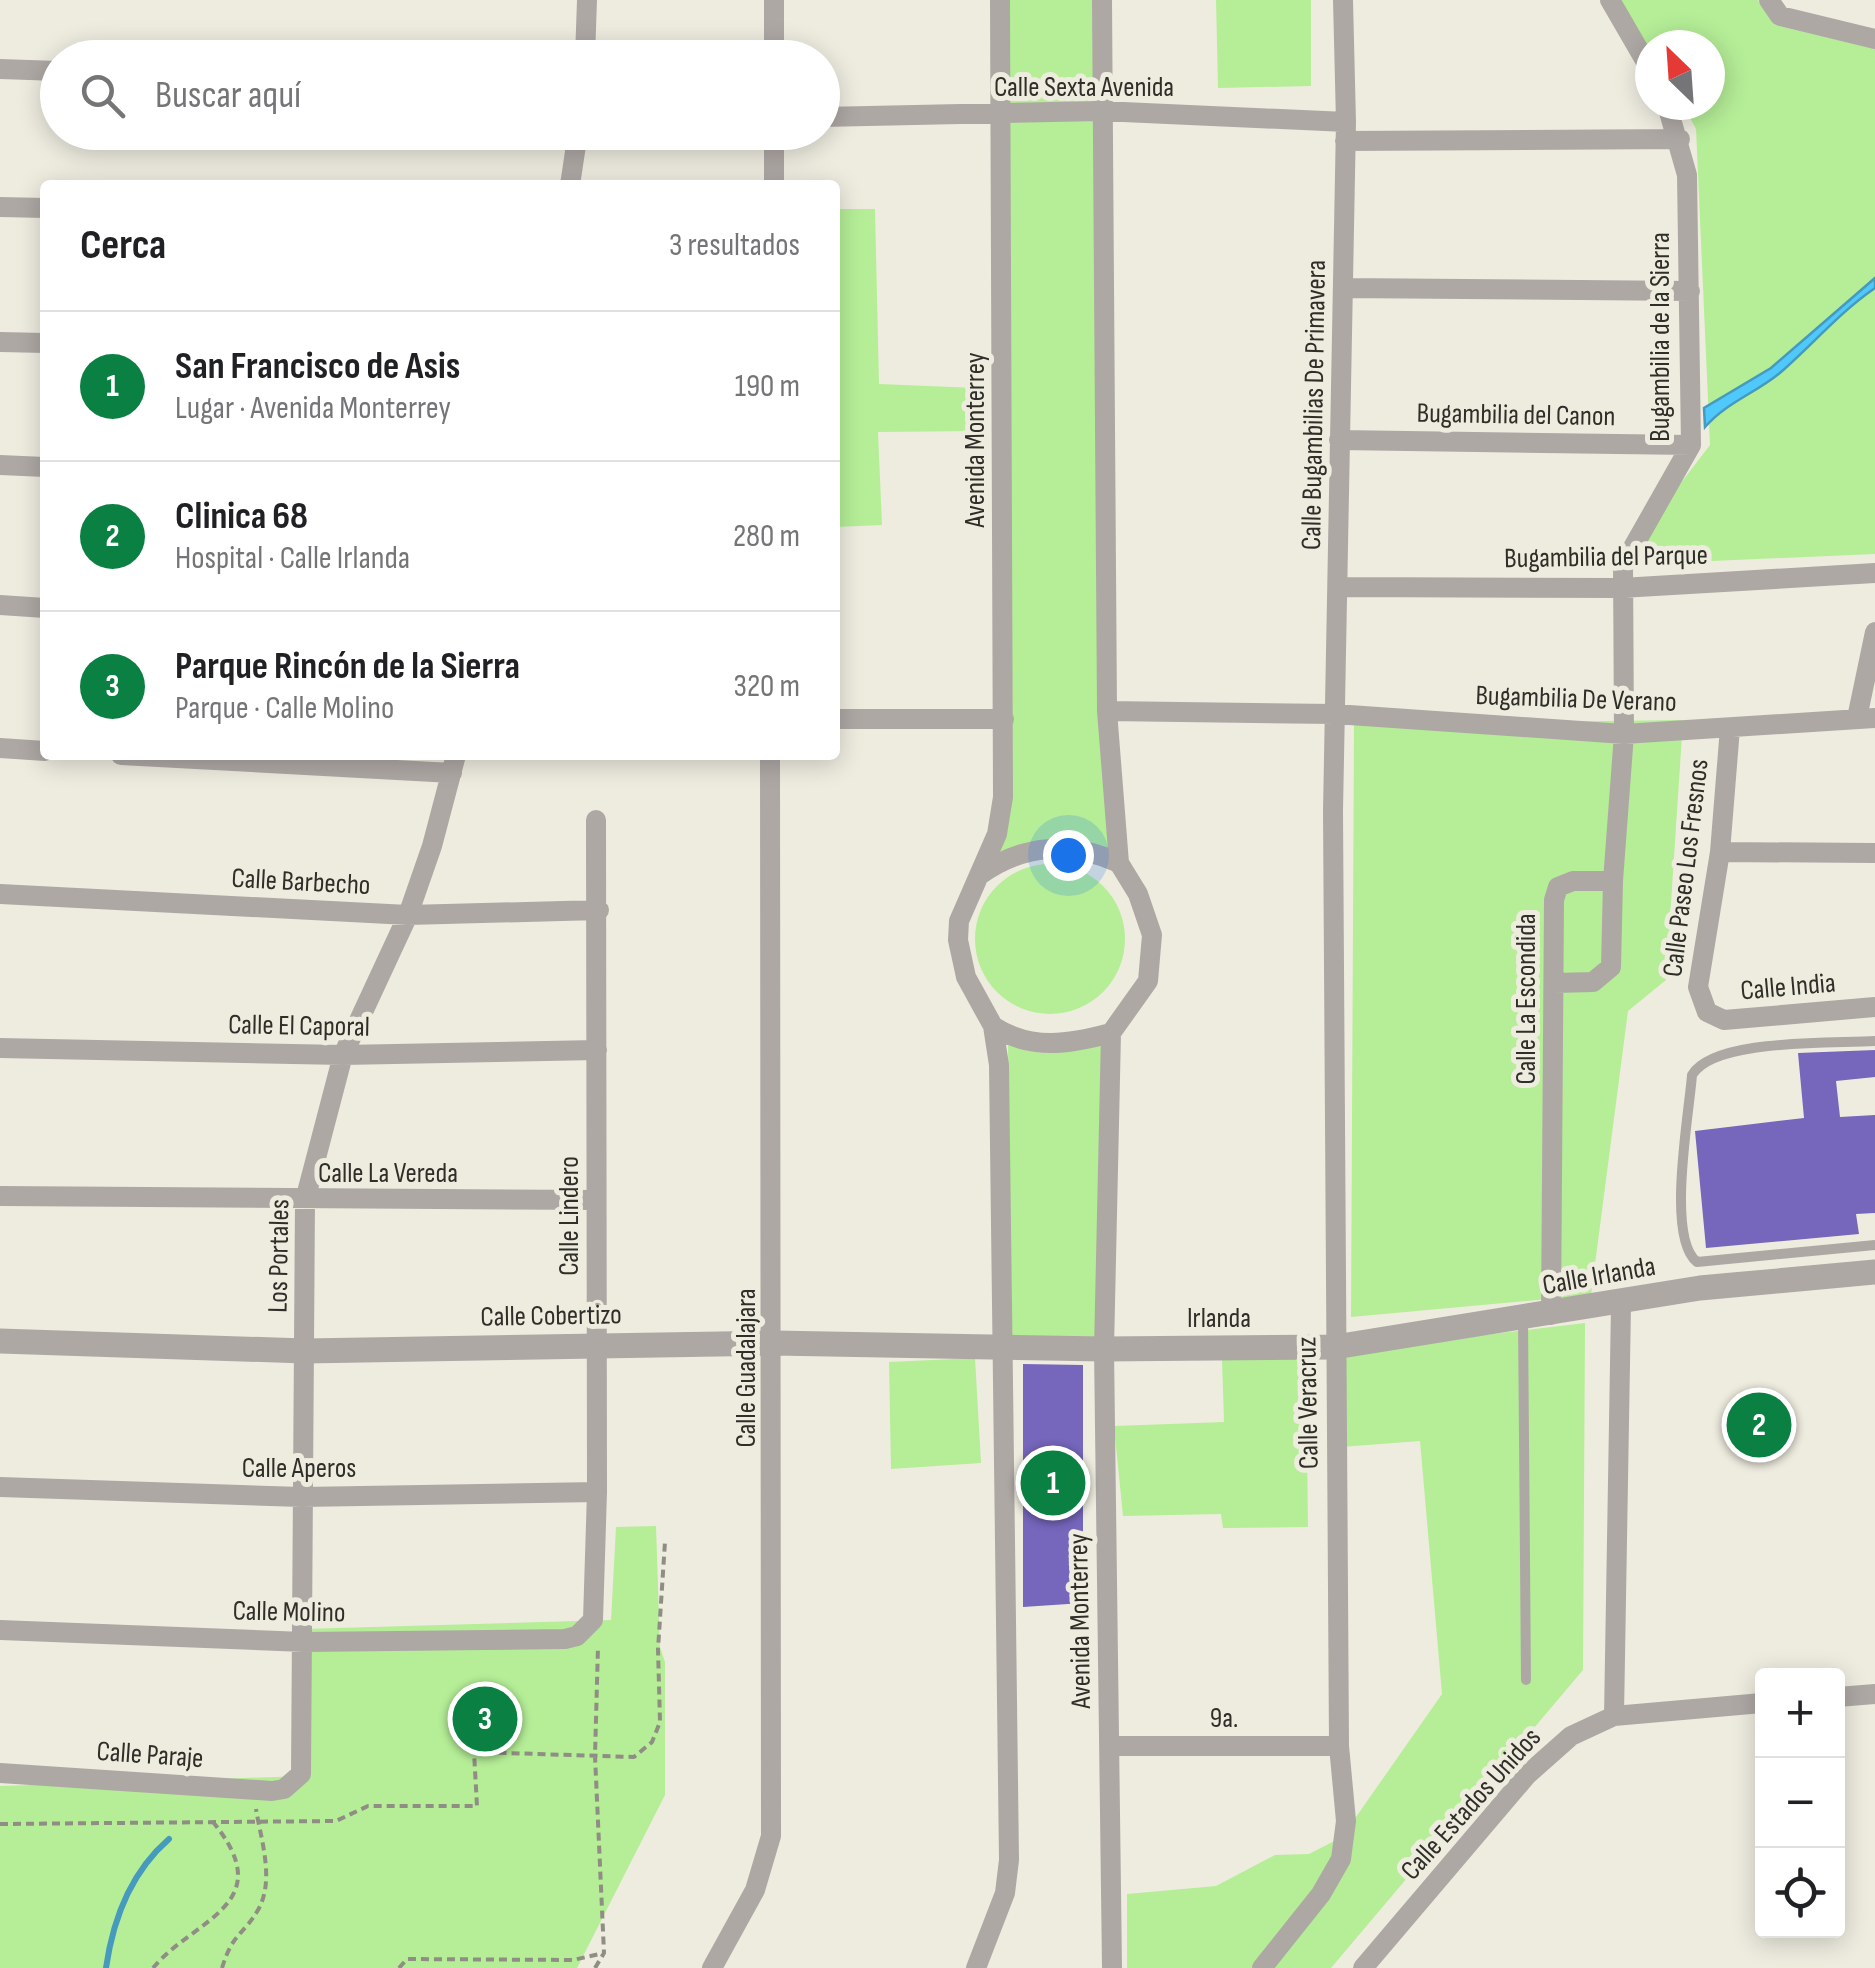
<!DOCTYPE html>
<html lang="es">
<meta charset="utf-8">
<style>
:root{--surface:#fff;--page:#f6f6f6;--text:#202124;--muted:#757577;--line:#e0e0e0;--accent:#0b8043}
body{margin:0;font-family:"Sofia Sans Condensed",sans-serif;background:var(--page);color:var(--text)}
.controls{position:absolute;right:30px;bottom:30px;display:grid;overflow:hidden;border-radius:10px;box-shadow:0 5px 25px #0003}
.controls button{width:90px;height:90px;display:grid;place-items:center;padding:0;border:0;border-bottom:2px solid var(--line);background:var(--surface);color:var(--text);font:50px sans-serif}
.compass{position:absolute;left:1635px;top:30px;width:90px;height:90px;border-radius:50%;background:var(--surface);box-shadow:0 5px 25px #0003;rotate:335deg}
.you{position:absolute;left:1068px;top:855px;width:35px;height:35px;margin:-25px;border:8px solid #fff;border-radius:50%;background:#1a73e8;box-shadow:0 0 0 15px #1a73e833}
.badge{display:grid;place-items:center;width:65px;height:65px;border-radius:50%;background:var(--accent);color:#fff;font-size:32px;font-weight:700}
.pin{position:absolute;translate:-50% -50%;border:5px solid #fff;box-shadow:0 2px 10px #0006}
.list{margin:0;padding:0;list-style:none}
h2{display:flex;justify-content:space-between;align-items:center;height:130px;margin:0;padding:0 40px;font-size:42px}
h2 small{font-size:32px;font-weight:400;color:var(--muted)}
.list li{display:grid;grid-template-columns:65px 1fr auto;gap:30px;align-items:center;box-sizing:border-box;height:150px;padding:0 40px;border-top:2px solid var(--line)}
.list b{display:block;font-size:38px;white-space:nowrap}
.list p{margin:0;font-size:32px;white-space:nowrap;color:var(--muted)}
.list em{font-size:32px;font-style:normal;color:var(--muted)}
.icon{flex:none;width:55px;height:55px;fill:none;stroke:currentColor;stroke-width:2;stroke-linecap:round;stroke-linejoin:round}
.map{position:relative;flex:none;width:1875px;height:1968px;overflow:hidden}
.search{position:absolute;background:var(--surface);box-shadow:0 5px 25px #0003;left:40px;top:40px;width:800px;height:110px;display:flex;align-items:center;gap:25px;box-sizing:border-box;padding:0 35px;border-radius:55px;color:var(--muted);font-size:38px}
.panel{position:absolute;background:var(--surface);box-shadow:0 5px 25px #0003;left:40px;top:180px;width:800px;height:580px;border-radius:10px}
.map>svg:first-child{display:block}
</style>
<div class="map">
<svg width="1875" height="1968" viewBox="0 0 1875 1968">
<rect width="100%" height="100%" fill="#eeecdf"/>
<path fill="#b5ee97" d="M1000 0H1102L1119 863 1094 852 998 862Z
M1216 0H1311V86L1218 88Z
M1620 0H1758L1775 25 1875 49V554L1643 564 1634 558 1637 540 1710 445 1696 129 1683 105H1710V45H1650V50Z
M835 209H875L879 384 977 388 978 431 878 432 882 525 835 527Z
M1683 720 1666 980 1628 1011 1591 1295 1351 1317 1354 724Z
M975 939a75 75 0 1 1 150 0a75 75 0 1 1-150 0Z
M1104 1040 1097 1342 1012 1340 1008 1044C1041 1059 1071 1053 1104 1040Z
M1585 1323 1583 1670 1331 1968H1127V1894L1216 1886 1275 1855 1309 1854 1342 1837 1442 1694 1420 1441 1341 1447 1336 1353Z
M1306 1355 1308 1527 1223 1528 1221 1514 1123 1516 1114 1426 1224 1422 1222 1360Z
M975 1358 981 1463 891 1469 889 1362Z
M656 1526 660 1647 665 1662V1795L577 1968H0V1786L304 1776 303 1629 611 1620 616 1527Z"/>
<path fill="#4fc9fc" stroke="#459abd" stroke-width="2.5" d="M1875 278V288C1840 312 1813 344 1781 372 1756 393 1727 402 1705 427L1704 408 1771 368Z"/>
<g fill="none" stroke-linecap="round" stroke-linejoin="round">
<path stroke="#459abd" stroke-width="6" d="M106 1968C113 1919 131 1872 169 1839"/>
</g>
<path fill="#7666bc" d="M1875 1050V1077L1836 1081 1840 1117 1875 1115V1213L1856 1214 1859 1234 1706 1248 1695 1131 1804 1118 1798 1053Z
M1023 1364 1083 1365V1603L1023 1607Z"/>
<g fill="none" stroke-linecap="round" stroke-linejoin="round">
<path stroke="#8f8d84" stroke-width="4" stroke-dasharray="8 5" stroke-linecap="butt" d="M0 1824 336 1821 368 1806H477L474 1752 634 1757 652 1742 660 1722 658 1649 665 1542
M153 1968C193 1919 281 1905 213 1822
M222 1968C233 1932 242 1937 258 1910 275 1880 261 1840 256 1809
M399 1968 407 1959 573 1960 604 1953
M595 1968 604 1953 595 1756 598 1646"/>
<path stroke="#aea8a5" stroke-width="10" d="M1875 1041C1833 1044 1714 1038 1692 1075 1689 1115 1666 1238 1697 1262L1875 1245
M1523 1319 1526 1680"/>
<path stroke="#aea8a5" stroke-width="20" d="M774 0V58
M1102 0 1107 711 1119 863 1138 894 1152 935 1148 981 1111 1033 1104 1349 1112 1968
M1610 0 1650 69
M1769 0 1780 16 1875 39
M585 58 587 0
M0 69 58 71
M822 117 1101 111 1346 122
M1345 141 1680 139
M570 185 578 132
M774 185V132
M0 207 45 208
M1343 288 1690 291
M0 342 45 343
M1339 440 1691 445
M0 465 45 467
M1339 587 1621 588 1875 573
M0 605 45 608
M1107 711 1335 714 1624 734 1875 718
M1857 718 1875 632
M835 719H1004
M1730 728 1720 852 1698 987 1707 1012 1724 1020 1875 1007
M0 748 45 751
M121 755 452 773
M1720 852 1875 853
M980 875C1023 844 1072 841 1119 863
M0 894 408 915 599 910
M1555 983 1593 982 1611 967 1613 881
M993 1026C1031 1051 1070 1044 1111 1033
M0 1048 343 1055 597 1050
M0 1196 596 1200
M1551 1315 1554 900 1558 887 1573 881H1613L1624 734 1623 565 1691 445 1687 175 1667 105
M0 1487 302 1497 597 1492
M0 1630 304 1642 565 1639 577 1636 593 1620 597 1492 596 820
M1838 1697 1875 1694
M1614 1716 1621 1305
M1109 1746H1339
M0 1773 272 1791 284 1789 301 1774 305 1200 343 1055 408 915 432 846 456 755
M712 1968 755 1890 771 1836 770 755
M976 1968 1005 1893 1009 1860 999 1065 993 1026 966 977 958 940 959 921 997 834 1003 797 1000 0
M1262 1968 1321 1894 1341 1859 1346 1821 1339 1746 1333 811 1346 122 1343 0
M1363 1968 1527 1775 1571 1736 1614 1716 1762 1703"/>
<path stroke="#aea8a5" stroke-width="25" d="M0 1341 305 1351 774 1343 1104 1349 1335 1347 1700 1288 1875 1272"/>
</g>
<g text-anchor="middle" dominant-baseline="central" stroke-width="10" stroke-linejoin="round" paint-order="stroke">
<g font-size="28" fill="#2f2e29" stroke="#eeecdf">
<text x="1084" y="87">Calle Sexta Avenida</text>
<text transform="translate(1660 337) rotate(-90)">Bugambilia de la Sierra</text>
<text transform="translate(1314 405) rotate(-89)">Calle Bugambilias De Primavera</text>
<text transform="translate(1516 415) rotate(1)">Bugambilia del Canon</text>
<text transform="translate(975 440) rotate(-90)">Avenida Monterrey</text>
<text transform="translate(1606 557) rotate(-1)">Bugambilia del Parque</text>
<text transform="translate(1576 699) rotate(2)">Bugambilia De Verano</text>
<text transform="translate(1686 868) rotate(-83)">Calle Paseo Los Fresnos</text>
<text transform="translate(301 882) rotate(3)">Calle Barbecho</text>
<text transform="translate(1788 987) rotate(-5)">Calle India</text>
<text transform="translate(1526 999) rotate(-90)">Calle La Escondida</text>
<text transform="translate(299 1026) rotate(1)">Calle El Caporal</text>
<text x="388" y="1173">Calle La Vereda</text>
<text transform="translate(569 1216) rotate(-90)">Calle Lindero</text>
<text transform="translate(279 1256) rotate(-89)">Los Portales</text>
<text transform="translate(1599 1276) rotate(-10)">Calle Irlanda</text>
<text transform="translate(551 1316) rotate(-1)">Calle Cobertizo</text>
<text x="1219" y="1318">Irlanda</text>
<text transform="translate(746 1368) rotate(-90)">Calle Guadalajara</text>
<text transform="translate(1308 1403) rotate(-91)">Calle Veracruz</text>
<text x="299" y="1468">Calle Aperos</text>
<text transform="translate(289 1612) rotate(1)">Calle Molino</text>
<text transform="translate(1080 1621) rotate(-91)">Avenida Monterrey</text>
<text x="1224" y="1718">9a.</text>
<text transform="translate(150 1755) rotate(4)">Calle Paraje</text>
<text transform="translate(1471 1804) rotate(-48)">Calle Estados Unidos</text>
</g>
</g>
</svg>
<div class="controls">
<button>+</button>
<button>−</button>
<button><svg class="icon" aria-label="locate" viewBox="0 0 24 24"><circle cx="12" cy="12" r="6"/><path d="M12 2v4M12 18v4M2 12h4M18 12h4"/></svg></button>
</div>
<svg class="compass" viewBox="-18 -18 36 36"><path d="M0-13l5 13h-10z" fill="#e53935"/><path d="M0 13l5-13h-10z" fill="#757577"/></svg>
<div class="you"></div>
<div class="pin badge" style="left:1053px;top:1483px">1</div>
<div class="pin badge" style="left:1759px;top:1425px">2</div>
<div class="pin badge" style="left:485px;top:1719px">3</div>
<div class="search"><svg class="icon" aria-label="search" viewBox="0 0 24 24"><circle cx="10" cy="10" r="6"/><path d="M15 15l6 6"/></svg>Buscar aquí</div>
<section class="panel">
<h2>Cerca<small>3 resultados</small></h2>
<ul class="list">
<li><span class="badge">1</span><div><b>San Francisco de Asis</b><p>Lugar · Avenida Monterrey</p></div><em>190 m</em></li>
<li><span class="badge">2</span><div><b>Clinica 68</b><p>Hospital · Calle Irlanda</p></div><em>280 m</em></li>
<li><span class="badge">3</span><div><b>Parque Rincón de la Sierra</b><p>Parque · Calle Molino</p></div><em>320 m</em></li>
</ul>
</section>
</div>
